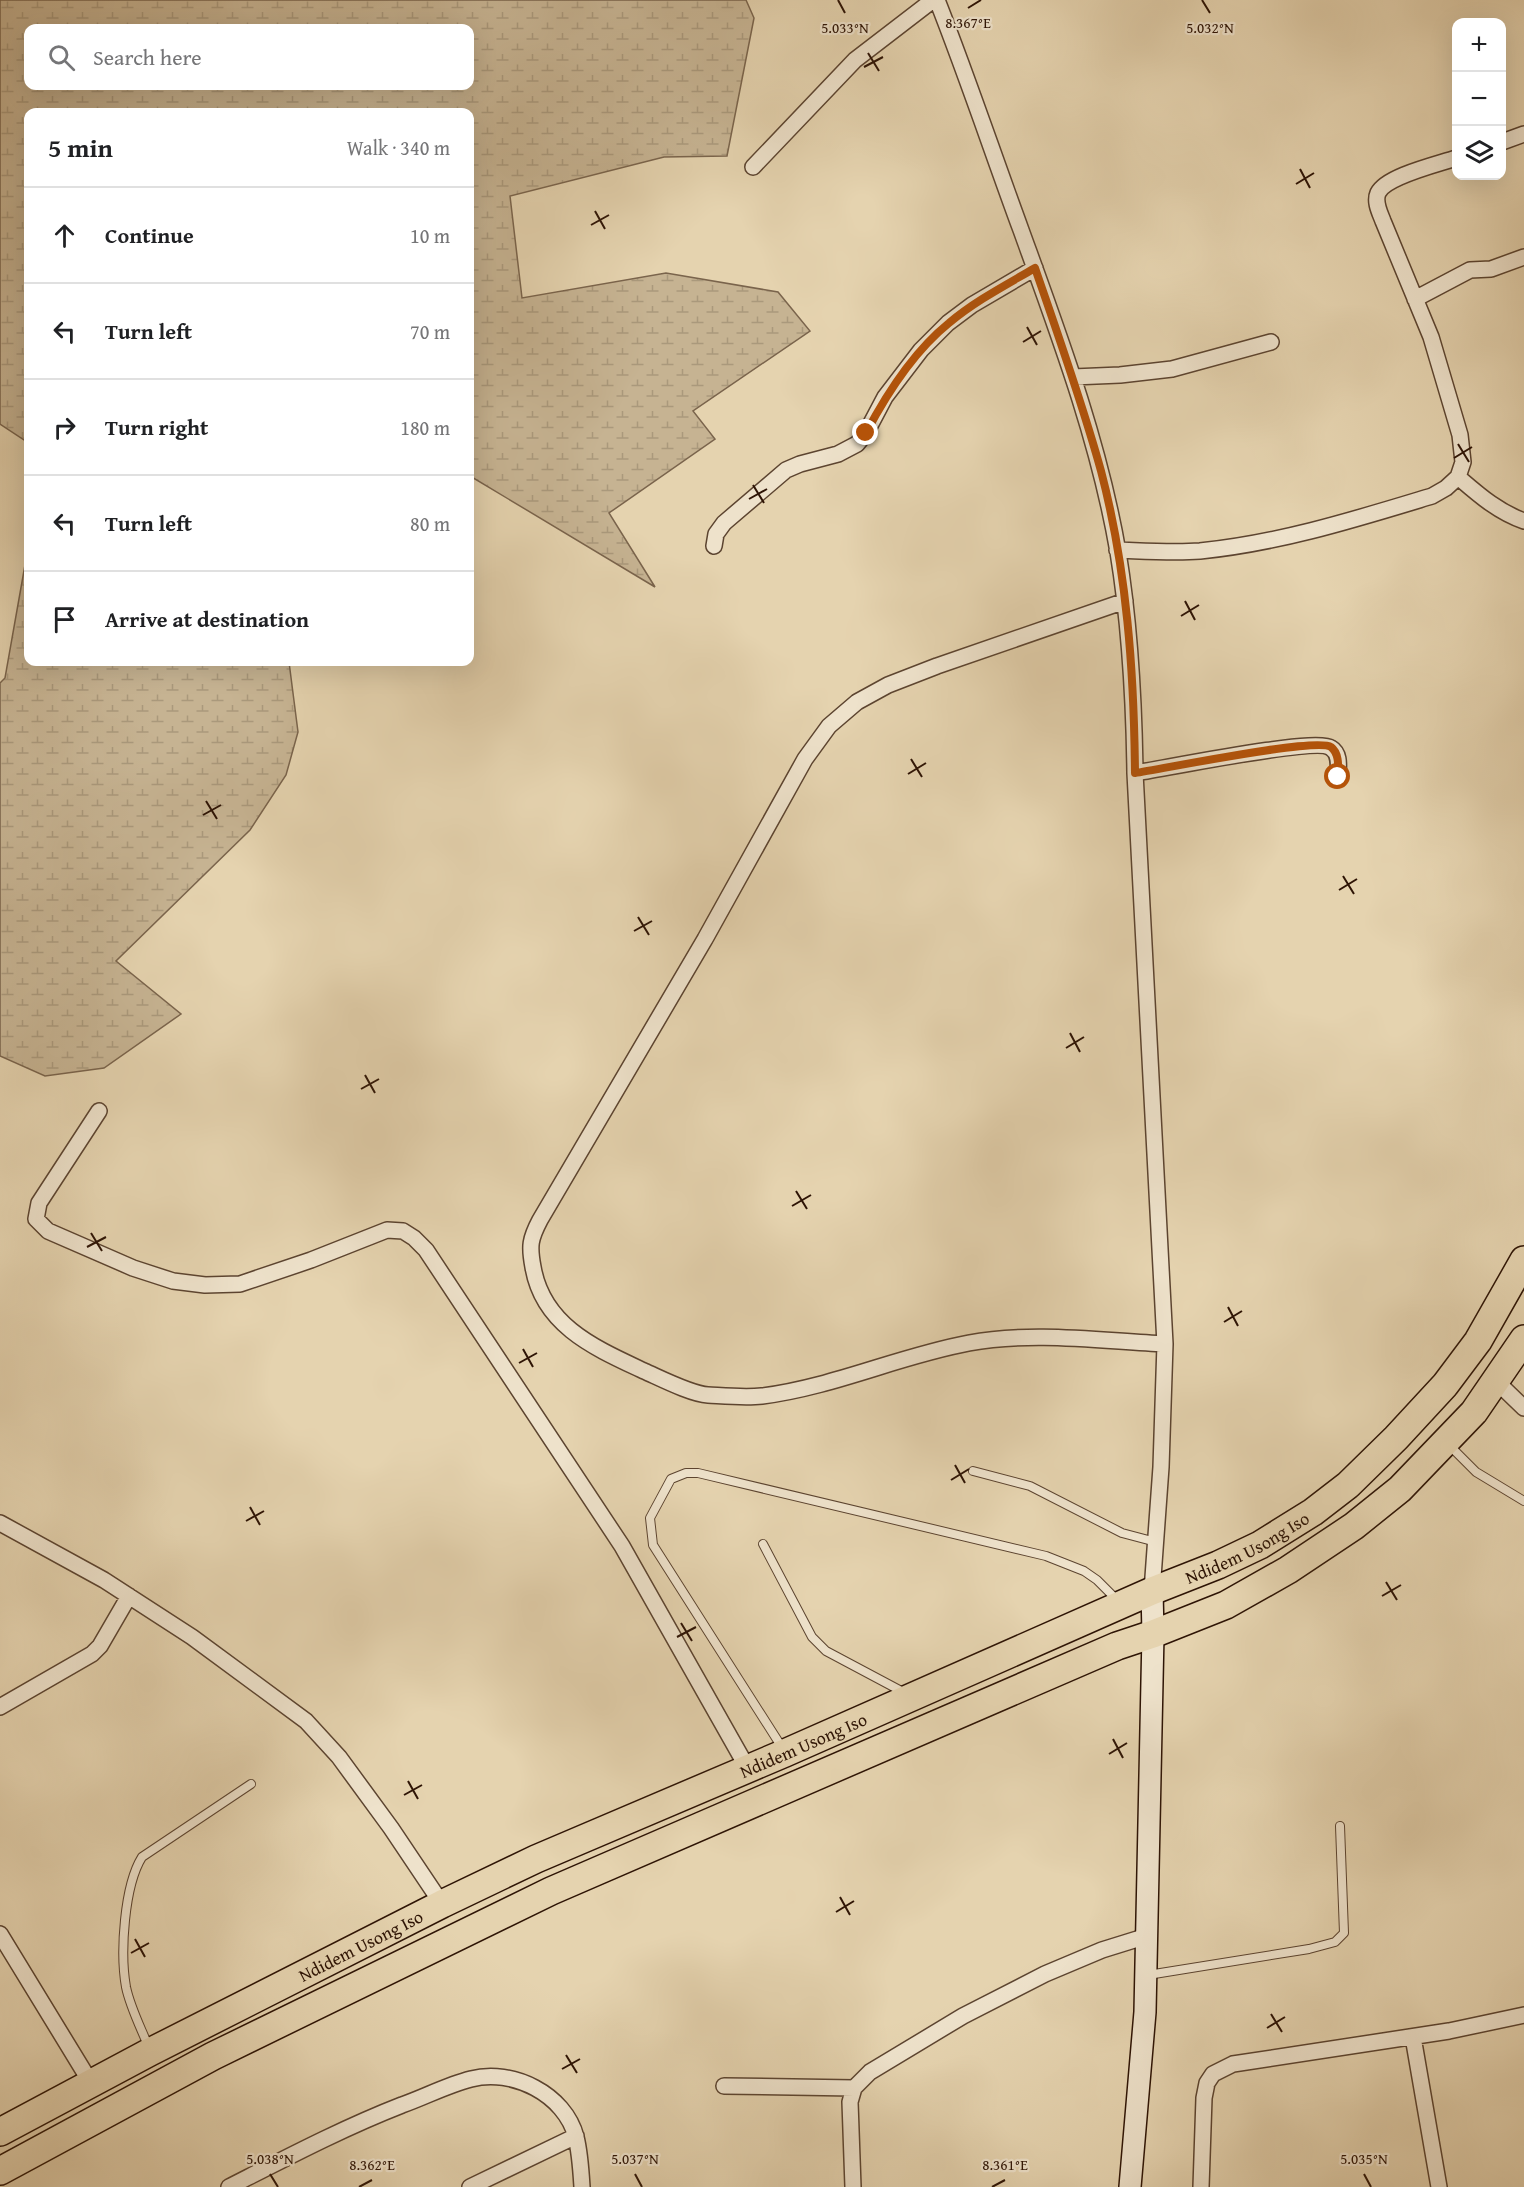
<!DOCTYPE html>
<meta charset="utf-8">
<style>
:root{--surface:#fff;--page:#f2f2f2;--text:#202124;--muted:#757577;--line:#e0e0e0}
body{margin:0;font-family:"Gentium Book Plus",serif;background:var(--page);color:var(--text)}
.controls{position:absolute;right:18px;top:18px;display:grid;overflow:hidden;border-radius:12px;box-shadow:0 6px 24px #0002}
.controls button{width:54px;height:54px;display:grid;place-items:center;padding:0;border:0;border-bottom:2px solid var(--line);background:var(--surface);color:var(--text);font:30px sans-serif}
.stop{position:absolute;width:18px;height:18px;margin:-14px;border:4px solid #b45309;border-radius:50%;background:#fff}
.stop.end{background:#b45309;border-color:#fff;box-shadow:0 2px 6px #0008}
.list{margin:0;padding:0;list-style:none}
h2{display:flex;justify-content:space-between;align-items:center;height:78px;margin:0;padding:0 24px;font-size:26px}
h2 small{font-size:20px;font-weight:400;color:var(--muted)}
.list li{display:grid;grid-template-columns:39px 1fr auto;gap:18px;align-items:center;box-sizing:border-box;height:96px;padding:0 24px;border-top:2px solid var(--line)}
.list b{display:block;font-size:22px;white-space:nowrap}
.list em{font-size:20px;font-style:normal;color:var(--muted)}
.icon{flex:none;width:33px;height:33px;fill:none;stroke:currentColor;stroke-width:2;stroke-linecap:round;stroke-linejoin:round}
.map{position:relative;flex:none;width:1524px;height:2187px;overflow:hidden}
.search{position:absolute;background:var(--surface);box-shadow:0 6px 24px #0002;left:24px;top:24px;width:450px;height:66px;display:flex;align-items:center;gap:15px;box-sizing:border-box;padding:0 21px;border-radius:12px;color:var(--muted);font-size:22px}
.panel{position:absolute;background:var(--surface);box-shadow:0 6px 24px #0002;left:24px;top:108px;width:450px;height:558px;border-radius:12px}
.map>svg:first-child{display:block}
</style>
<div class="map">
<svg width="1524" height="2187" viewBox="0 0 1524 2187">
<defs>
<pattern id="wetland-marsh" width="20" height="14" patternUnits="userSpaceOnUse" patternTransform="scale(1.5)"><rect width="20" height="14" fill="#c6b392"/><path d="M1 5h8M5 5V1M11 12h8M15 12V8" fill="none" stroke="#aa997c"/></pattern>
</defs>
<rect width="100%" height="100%" fill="#e5d3af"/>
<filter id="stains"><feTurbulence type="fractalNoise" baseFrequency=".00333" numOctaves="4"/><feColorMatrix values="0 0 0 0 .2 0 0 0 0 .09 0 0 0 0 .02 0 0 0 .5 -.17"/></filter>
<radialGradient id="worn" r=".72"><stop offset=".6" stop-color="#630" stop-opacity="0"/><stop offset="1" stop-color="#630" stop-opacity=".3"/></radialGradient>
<path fill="url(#wetland-marsh)" stroke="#7a644c" stroke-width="1.5" fill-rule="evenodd" d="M0 0H746L754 18 727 156 664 157 510 196 522 298 666 273 778 292 810 331 693 411 715 439 609 513 655 587 470 476V112H28V446L27 442 0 424ZM28 28H470V86H28Z
M28 548V662H289L298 732 286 775 250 830 116 961 181 1014 104 1068 45 1076 0 1056V683L5 678Z"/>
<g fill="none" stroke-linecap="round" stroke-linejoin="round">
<g stroke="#5c4430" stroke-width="10">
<path id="lane" d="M1449 1445 1476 1472 1524 1501
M973 1471 1030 1486 1122 1533 1156 1542
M763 1544 812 1637 826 1651 905 1693
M783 1749 653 1545 650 1518 671 1479 686 1473H698L1046 1556 1084 1571 1097 1580 1118 1601
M1148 1975 1309 1949 1335 1942 1344 1933 1340 1826
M149 2048C141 2028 130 2007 126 1987 120 1953 124 1886 142 1857L251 1784"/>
</g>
<g stroke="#5c4430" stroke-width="18">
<path id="street" d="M937 0C967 76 993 154 1021 230 1059 335 1099 441 1118 552 1130 625 1134 699 1135 773L1165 1344 1161 1467 1152 1591
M1502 142 1524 134
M753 167 855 60 933 0
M1415 299 1470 270 1491 269 1524 257
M1073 377 1120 375 1172 369 1271 342
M1458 477C1479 495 1498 512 1524 521
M714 546 716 534 724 523 786 470 800 464 838 454 857 444 866 433 885 397 921 350 948 323 972 305 1035 268
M1117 550C1145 551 1173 553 1200 551 1280 543 1356 519 1432 496L1446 488 1458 477 1463 462 1460 435 1431 337 1383 221C1380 213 1374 202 1378 193 1386 176 1439 164 1456 158
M1125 601 937 666 888 685 857 702 829 726 805 759 705 939 540 1220C530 1239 529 1246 533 1267 543 1326 595 1348 644 1371 660 1378 691 1394 708 1395 725 1396 745 1398 762 1396 833 1387 899 1356 969 1343 1033 1331 1101 1341 1165 1344
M1135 773C1163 769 1316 737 1331 748 1341 754 1338 768 1338 777
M99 1111 39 1203 36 1219 48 1231 133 1268 173 1281 205 1285 240 1284 311 1260 387 1230 403 1231 414 1238 426 1250 622 1546 748 1769
M1496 1381 1524 1408
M0 1523 104 1580 192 1637 306 1721 339 1757 391 1828 442 1904
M0 1707 92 1654 100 1646 129 1596
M0 1934 91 2083
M1413 2037 1439 2187
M724 2086 854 2088
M229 2187C286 2158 343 2128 402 2105 425 2097 447 2085 471 2079 512 2068 565 2094 576 2137 580 2153 581 2171 582 2187
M470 2187 576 2136
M853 2187 850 2102 854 2088 870 2072 963 2016 1045 1974 1102 1950 1147 1936
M1201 2187 1204 2098 1207 2083 1213 2074 1233 2064 1449 2031 1524 2015"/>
</g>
<g stroke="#2e1405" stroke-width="24">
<path id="secondary" d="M1130 2187 1145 2012 1153 1634 1152 1591"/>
</g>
<g stroke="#2e1405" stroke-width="30">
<g id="highway">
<path id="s1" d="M0 2132 150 2052 442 1904 536 1859 785 1753 1152 1591 1218 1565 1260 1545 1313 1512 1348 1485 1396 1438 1445 1385 1478 1341 1524 1260"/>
<path d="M0 2171 213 2056 551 1891 1117 1646 1153 1634 1226 1605 1288 1570 1354 1526 1400 1489 1474 1412 1524 1339"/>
</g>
</g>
<use href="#lane" stroke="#eee2cb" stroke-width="8"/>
<use href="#street" stroke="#eee2cb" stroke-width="15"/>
<use href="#secondary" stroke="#eee2cb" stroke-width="21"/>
<use href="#highway" stroke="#e5d3af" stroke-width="27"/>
</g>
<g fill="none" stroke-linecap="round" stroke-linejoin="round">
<path stroke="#b45309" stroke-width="8" d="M866 433C887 393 913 352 949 323 975 301 1006 285 1035 268 1058 335 1082 402 1101 471 1127 570 1134 672 1135 773 1163 769 1316 737 1331 747 1340 754 1338 768 1338 777"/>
</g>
<path fill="none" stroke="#2e1405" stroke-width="2" d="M838 0 845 13M1202 0 1210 13M968 8 981 0M868 53 879 71M864 67 883 57M1300 169 1310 188M1296 184 1314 173M595 211 605 229M591 225 609 215M1027 327 1037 345M1023 342 1041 331M1458 444 1469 462M1454 458 1472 447M753 485 764 503M749 499 767 489M1185 601 1195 620M1181 616 1199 605M911 759 922 777M908 774 926 763M206 801 217 819M203 815 221 805M1343 876 1354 894M1339 890 1357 879M638 917 649 935M634 931 652 921M1070 1033 1080 1052M1066 1048 1084 1037M365 1075 375 1093M361 1089 379 1079M796 1191 807 1209M792 1206 811 1195M91 1233 102 1251M87 1247 106 1237M1228 1307 1238 1326M1224 1322 1242 1311M523 1349 533 1367M519 1363 537 1353M955 1465 965 1483M951 1480 969 1469M250 1507 260 1525M246 1521 264 1511M1386 1582 1397 1600M1382 1596 1401 1585M681 1623 692 1641M677 1637 696 1627M1113 1739 1123 1758M1109 1754 1127 1743M408 1781 418 1799M404 1795 422 1785M840 1897 850 1915M836 1912 854 1901M135 1939 145 1957M131 1953 149 1943M1271 2014 1282 2032M1267 2028 1285 2017M566 2055 577 2073M562 2069 580 2059M270 2174 278 2187M635 2174 642 2187M1364 2174 1371 2187M359 2187 372 2180M992 2187 1005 2180"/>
<g text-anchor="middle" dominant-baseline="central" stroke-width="4.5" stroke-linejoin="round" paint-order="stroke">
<g font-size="18" fill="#2e1405" stroke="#eee2cb">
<text stroke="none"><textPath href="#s1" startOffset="1378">Ndidem Usong Iso</textPath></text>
<text stroke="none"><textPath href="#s1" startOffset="892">Ndidem Usong Iso</textPath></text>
<text stroke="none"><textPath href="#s1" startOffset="406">Ndidem Usong Iso</textPath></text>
</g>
</g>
<g font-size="15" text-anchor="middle" fill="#2e1405" stroke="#eee2cb" stroke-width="4.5" stroke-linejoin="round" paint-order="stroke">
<text x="968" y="28">8.367°E</text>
<text x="845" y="33">5.033°N</text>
<text x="1210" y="33">5.032°N</text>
<text x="270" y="2164">5.038°N</text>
<text x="635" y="2164">5.037°N</text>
<text x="1364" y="2164">5.035°N</text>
<text x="372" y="2170">8.362°E</text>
<text x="1005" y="2170">8.361°E</text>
</g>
<rect width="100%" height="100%" filter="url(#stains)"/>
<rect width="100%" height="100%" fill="url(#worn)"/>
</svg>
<div class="controls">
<button>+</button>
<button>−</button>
<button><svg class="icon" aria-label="layers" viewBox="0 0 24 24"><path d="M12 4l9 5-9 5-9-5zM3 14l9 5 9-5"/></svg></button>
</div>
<div class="stop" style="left:1338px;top:777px"></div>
<div class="stop end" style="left:866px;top:433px"></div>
<div class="search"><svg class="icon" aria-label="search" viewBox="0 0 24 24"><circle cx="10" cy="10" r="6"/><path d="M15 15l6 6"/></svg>Search here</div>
<section class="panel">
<h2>5 min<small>Walk · 340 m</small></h2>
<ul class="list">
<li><svg class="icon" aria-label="ahead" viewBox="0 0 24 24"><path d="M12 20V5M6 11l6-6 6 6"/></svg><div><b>Continue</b></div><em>10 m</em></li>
<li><svg class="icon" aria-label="left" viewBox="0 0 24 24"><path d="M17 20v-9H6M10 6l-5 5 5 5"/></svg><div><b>Turn left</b></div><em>70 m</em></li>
<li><svg class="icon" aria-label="right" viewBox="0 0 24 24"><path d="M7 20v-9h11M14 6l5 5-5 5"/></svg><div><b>Turn right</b></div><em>180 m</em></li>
<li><svg class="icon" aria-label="left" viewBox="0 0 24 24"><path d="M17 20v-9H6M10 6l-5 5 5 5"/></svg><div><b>Turn left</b></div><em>80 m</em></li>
<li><svg class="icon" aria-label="arrive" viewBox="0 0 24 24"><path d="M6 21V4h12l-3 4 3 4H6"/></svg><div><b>Arrive at destination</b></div></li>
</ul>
</section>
</div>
